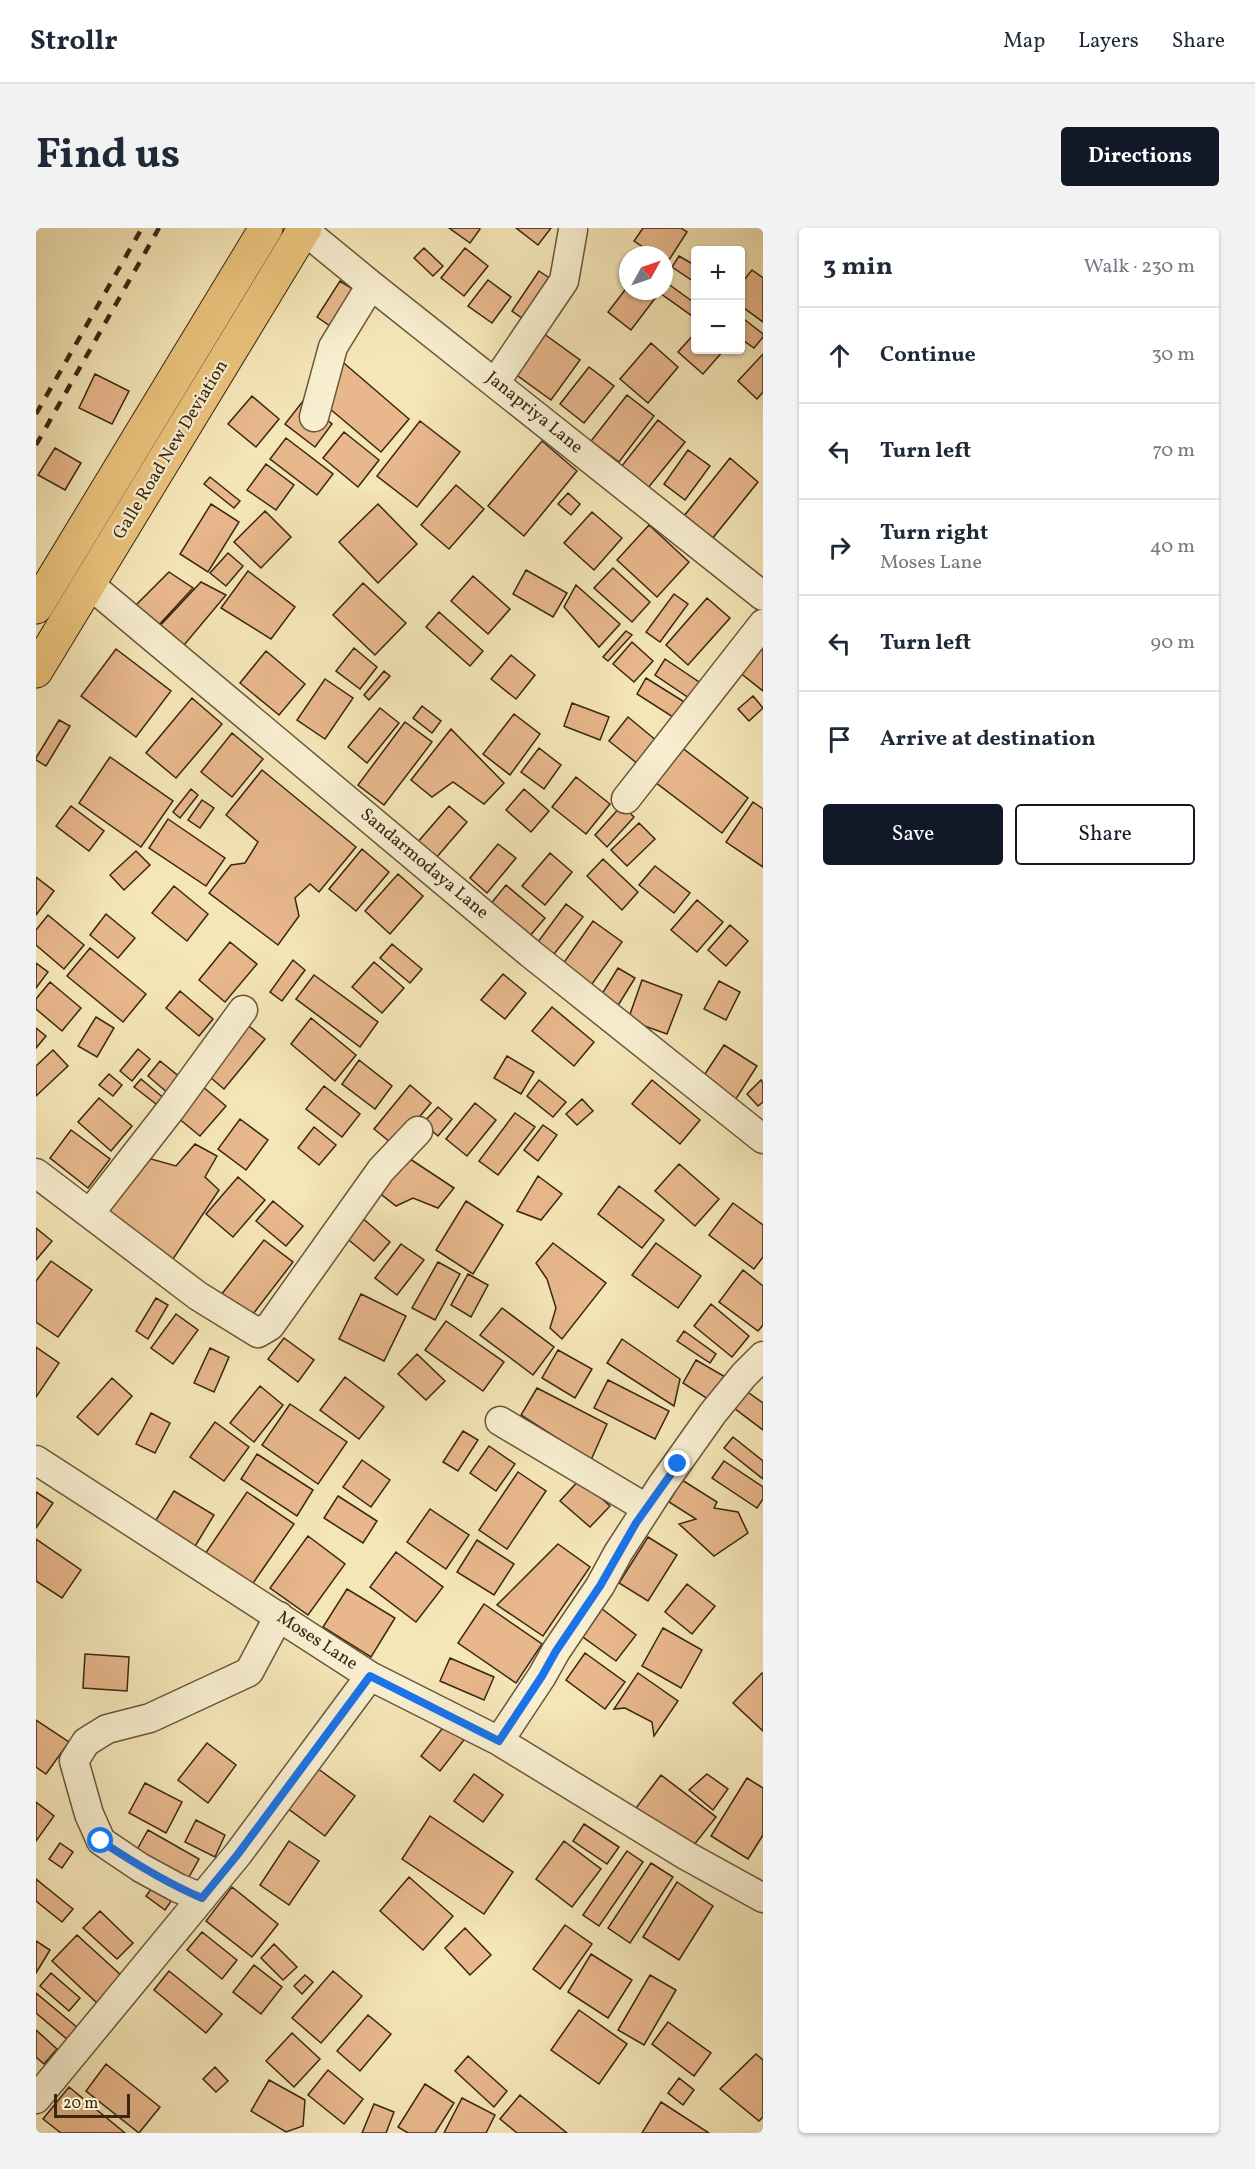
<!DOCTYPE html>
<meta charset="utf-8">
<style>
:root{--surface:#fff;--page:#f2f2f3;--text:#1f2937;--muted:#747a83;--line:#e0e1e3;--accent:#111827}
body{margin:0;font-family:Vollkorn,serif;background:var(--page);color:var(--text)}
.controls{position:absolute;right:18px;top:18px;display:grid;overflow:hidden;border-radius:6px;box-shadow:0 2px 4px #0004}
.controls button{width:54px;height:54px;display:grid;place-items:center;padding:0;border:0;border-bottom:2px solid var(--line);background:var(--surface);color:var(--text);font:30px sans-serif}
.compass{position:absolute;left:583px;top:18px;width:54px;height:54px;border-radius:50%;background:var(--surface);box-shadow:0 2px 4px #0004;rotate:50deg}
.scale{position:absolute;left:18px;bottom:15px;width:76px;box-sizing:border-box;padding-left:6px;border:3px solid #3a2611;border-top:0;font-size:16px;line-height:21px;white-space:nowrap;color:#3a2611;-webkit-text-stroke:4px #f8efd0;paint-order:stroke}
.stop{position:absolute;width:18px;height:18px;margin:-14px;border:4px solid #1a73e8;border-radius:50%;background:#fff}
.stop.end{background:#1a73e8;border-color:#fff;box-shadow:0 2px 6px #0008}
.list{margin:0;padding:0;list-style:none}
h2{display:flex;justify-content:space-between;align-items:center;height:78px;margin:0;padding:0 24px;font-size:26px}
h2 small{font-size:20px;font-weight:400;color:var(--muted)}
.list li{display:grid;grid-template-columns:39px 1fr auto;gap:18px;align-items:center;box-sizing:border-box;height:96px;padding:0 24px;border-top:2px solid var(--line)}
.list b{display:block;font-size:22px;white-space:nowrap}
.list p{margin:0;font-size:20px;white-space:nowrap;color:var(--muted)}
.list em{font-size:20px;font-style:normal;color:var(--muted)}
.actions{display:flex;gap:12px;padding:18px 24px}
.actions a{flex:1;padding:14px 0;border:2px solid var(--accent);border-radius:6px;text-align:center;font-size:21px;color:var(--accent)}
.actions .main{background:var(--accent);color:#fff}
.icon{flex:none;width:33px;height:33px;fill:none;stroke:currentColor;stroke-width:2;stroke-linecap:round;stroke-linejoin:round}
.map{position:relative;flex:none;width:727px;height:1905px;overflow:hidden;border-radius:6px}
header{display:flex;align-items:center;gap:36px;box-sizing:border-box;height:84px;padding:0 30px;background:var(--surface);border-bottom:2px solid var(--line)}
header strong{font-size:28px}
nav{display:flex;gap:33px;margin-inline-start:auto;font-size:21px}
.intro{display:flex;align-items:center;justify-content:space-between;box-sizing:border-box;height:144px;padding:0 36px}
h1{margin:0;font-size:42px}
.button{padding:15px 27px;border-radius:6px;background:var(--accent);color:#fff;font-size:21px;font-weight:700}
main{display:flex;gap:36px;padding:0 36px}
aside{flex:1;background:var(--surface);border-radius:6px;box-shadow:0 2px 4px #0004}
.map>svg:first-child{display:block}
</style>
<header>
<strong>Strollr</strong>
<nav><a>Map</a><a>Layers</a><a>Share</a></nav>
</header>
<div class="intro"><h1>Find us</h1><a class="button">Directions</a></div>
<main>
<div class="map">
<svg width="727" height="1905" viewBox="0 0 727 1905">
<rect width="100%" height="100%" fill="#f5e6b7"/>
<filter id="stains"><feTurbulence type="fractalNoise" baseFrequency=".00333" numOctaves="4"/><feColorMatrix values="0 0 0 0 .2 0 0 0 0 .09 0 0 0 0 .02 0 0 0 .5 -.17"/></filter>
<radialGradient id="worn" r=".72"><stop offset=".6" stop-color="#630" stop-opacity="0"/><stop offset="1" stop-color="#630" stop-opacity=".3"/></radialGradient>
<path fill="#e8b78c" stroke="#3a2611" stroke-width="1.5" d="M413 0H443L444 1 434 15Z
M480 0H515L502 17Z
M607 0H645L651 4 631 35 628 33V27H619L598 13Z
M388 20 407 38 397 48 378 30Z
M429 20 452 38 428 68 405 50Z
M643 28 660 38V49L657 53 636 39Z
M716 42 727 50V94L704 77V57Z
M503 43 518 53 490 93 476 83Z
M452 52 475 69 456 95 432 78Z
M304 53 323 65 300 102 281 89Z
M631 55 660 76 659 90 624 65 628 63Z
M592 58V63H613L620 69 595 102 572 84Z
M704 88 727 106V109L718 120 704 110Z
M504 103 544 132 515 172 475 143Z
M660 104V122H688L667 146 642 124Z
M615 115 642 139 612 175 584 151Z
M727 126V164L721 171 702 153Z
M302 130 373 191 345 224 274 164Z
M553 139 578 158 548 195 524 176Z
M59 146 93 163 76 196 43 180Z
M591 167 618 188 583 234 555 213Z
M216 168 243 191 220 219 192 196Z
M267 173 296 196 279 219 249 196Z
M622 192 649 214 612 260 585 239Z
M384 193 424 224 381 279 341 248Z
M308 204 343 232 322 259 287 230Z
M250 210 297 246 281 267 234 231Z
M506 213 541 243 488 308 452 278Z
M19 220 45 235 29 262 2 247Z
M652 222 674 238 649 272 628 256Z
M694 230 722 254 676 311 648 288Z
M230 236 258 257 240 282 211 262Z
M174 249 204 273 198 280 168 256Z
M420 257 448 281 413 321 385 297Z
M532 265 544 276 535 287 522 276Z
M175 276 203 294 172 344 144 326Z
M342 276 381 316 342 355 303 314Z
M229 283 255 309 225 340 198 314Z
M556 284 586 310 558 342 528 315Z
M613 297 653 334 621 369 581 332Z
M192 325 207 338 190 358 174 345Z
M577 340 614 374 596 394 558 360Z
M490 342 531 365 517 389 477 366Z
M212 343 259 379 235 411 185 380Z
M133 344 157 360 120 400 98 379Z
M437 348 474 381 452 406 415 373Z
M165 354 190 367 143 423 120 402Z
M327 355 370 395 339 427 297 387Z
M540 357 584 396 563 419 528 379Z
M638 366 652 376 624 414 610 404Z
M671 370 694 390 652 437 630 417Z
M403 384 447 423 434 438 390 399Z
M590 403 596 407 572 433 567 429Z
M596 414 617 433 598 454 577 436Z
M727 415V463L703 444Z
M318 420 341 439 324 461 300 443Z
M80 421 135 463 100 509 45 468Z
M230 423 269 456 243 487 204 455Z
M475 427 499 447 480 471 455 451Z
M629 431 666 456 656 472 619 447Z
M348 443 354 448 333 472 328 467Z
M610 450 650 475 640 491 601 466Z
M289 451 317 470 289 511 261 492Z
M717 468 727 480 713 493 702 481Z
M156 470 186 496 140 550 110 525Z
M536 475 573 489 564 512 528 498Z
M386 478 405 493 396 505 377 490Z
M344 480 363 495 331 535 312 519Z
M478 486 504 506 474 547 447 526Z
M592 489 621 513 602 536 573 513Z
M23 492 34 498 10 538 0 532V530Z
M369 494 396 514 348 577 322 557Z
M415 501 468 555 448 576 417 554 396 569 375 552Z
M196 505 227 531 196 569 165 544Z
M645 519 712 570 686 605 619 554Z
M503 520 525 537 508 561 485 544Z
M74 529 137 573 105 619 43 575Z
M226 542 320 619 283 664 274 656 259 670 263 688 242 717 173 665 195 637 209 635 222 614 190 587Z
M540 549 574 576 550 606 516 579Z
M155 561 162 567 144 590 137 584Z
M488 561 513 583 495 604 470 582Z
M166 572 178 580 164 600 152 592Z
M717 574 727 581V639L690 614Z
M586 577 598 589 571 619 559 607Z
M35 578 68 603 53 623 20 598Z
M413 578 431 594 400 630 381 615Z
M132 591 189 630 170 658 113 620Z
M603 595 619 611 591 638 575 622Z
M462 616 480 630 451 665 434 650Z
M326 621 353 644 320 683 293 661Z
M100 623 114 637 88 662 74 647Z
M514 625 536 644 509 677 486 658Z
M567 631 602 664 586 682 551 648Z
M619 638 654 665 638 685 603 657Z
M362 646 387 668 354 706 329 683Z
M0 649 18 663 0 687Z
M470 657 509 690 488 715 449 683Z
M138 658 172 686 151 713 116 685Z
M661 672 687 694 661 724 635 702Z
M530 676 547 689 515 730 499 718Z
M70 686 99 710 82 730 54 707Z
M12 687 48 717 28 741 0 717V702Z
M557 693 586 714 551 763 522 743Z
M694 697 712 713 690 738 672 722Z
M194 714 221 736 189 774 163 752Z
M356 716 386 741 374 755 344 730Z
M54 720 110 766 87 794 31 748Z
M257 732 269 742 246 773 234 764Z
M338 734 368 760 346 785 316 759Z
M0 735 12 744 0 760Z
M582 740 599 750 578 784 561 774Z
M467 746 490 765 469 791 445 772Z
M278 747 342 794 324 819 260 771Z
M606 752 646 767 631 806 592 792Z
M683 753 704 764 690 792 668 781Z
M14 754 45 780 26 803 0 781V771Z
M144 763 177 791 163 808 130 780Z
M516 779 558 814 538 838 496 803Z
M60 789 78 800 61 829 42 818Z
M275 790 320 827 299 853 255 816Z
M209 795 229 811 188 861 168 844Z
M0 800 10 808 0 820Z
M688 817 721 838 696 877 663 855Z
M102 821 114 831 96 853 84 843Z
M17 822 32 838 0 868V838Z
M471 828 498 844 485 866 458 850Z
M323 832 356 858 339 881 306 856Z
M124 833 145 850 133 866 112 848Z
M73 846 86 857 77 868 63 857Z
M105 851 130 872 124 879 98 859Z
M503 852 530 874 517 889 491 868Z
M616 852 664 892 644 916 596 876Z
M725 852 727 855V874L722 878 711 866Z
M161 854 190 878 164 908 136 885Z
M374 857 395 875 359 918 338 901Z
M288 858 324 886 306 909 270 881Z
M63 870 96 898 75 923 42 894Z
M546 871 557 883 541 897 530 886Z
M439 875 460 892 431 928 410 911Z
M402 879 416 891 402 908 387 895Z
M479 885 499 899 462 947 443 933Z
M204 891 232 912 210 942 182 921Z
M507 897 521 907 502 933 488 922Z
M278 899 300 917 283 937 262 920Z
M35 902 74 931 52 960 14 930Z
M159 916 181 928 169 949 183 962 133 1037 68 986 108 929 140 938Z
M368 927 418 960 402 980 377 970 360 978 341 963Z
M643 936 683 971 659 998 619 963Z
M502 948 526 966 505 992 481 983Z
M202 949 229 972 197 1009 170 986Z
M583 958 628 992 606 1020 562 986Z
M237 973 267 998 250 1018 220 993Z
M430 973 467 997 437 1046 400 1022Z
M697 975 727 997V1029L718 1041 673 1007Z
M324 988 354 1014 338 1033 308 1008Z
M0 1000 16 1013 0 1032Z
M228 1012 257 1034 214 1090 185 1067Z
M517 1015 570 1055 526 1111 514 1100 520 1080 511 1051 500 1035Z
M620 1015 665 1048 642 1080 596 1047Z
M365 1016 388 1032 361 1067 339 1050Z
M15 1033 56 1062 22 1109 0 1094V1053Z
M402 1034 424 1046 399 1092 376 1080Z
M707 1042 727 1058V1097L722 1103 683 1074Z
M432 1046 452 1057 435 1089 415 1077Z
M325 1066 370 1088 348 1133 303 1111Z
M120 1070 132 1077 112 1111 100 1103Z
M675 1076 713 1108 696 1129 658 1098Z
M466 1080 518 1119 497 1147 444 1107Z
M140 1086 162 1102 137 1136 115 1120Z
M410 1093 468 1134 447 1163 389 1122Z
M648 1103 680 1126 674 1135 641 1113Z
M248 1110 278 1132 262 1154 232 1131Z
M586 1111 644 1151 638 1178 571 1135Z
M0 1119 23 1135 0 1169Z
M174 1120 193 1129 178 1164 158 1155Z
M522 1122 556 1141 539 1170 506 1150Z
M381 1126 409 1153 390 1172 362 1146Z
M660 1132 691 1150 675 1173 647 1155Z
M309 1149 348 1179 323 1211 284 1182Z
M76 1150 96 1168 62 1207 41 1189Z
M572 1152 633 1183 619 1211 558 1180Z
M224 1158 247 1177 218 1214 194 1195Z
M501 1160 571 1196 555 1232 485 1187Z
M706 1160 727 1175V1202L694 1177Z
M254 1176 311 1214 282 1256 226 1217Z
M115 1185 134 1195 119 1225 100 1216Z
M179 1194 213 1219 188 1253 154 1229Z
M427 1203 442 1212 422 1243 407 1234Z
M697 1209 727 1233V1251L688 1220Z
M453 1218 479 1236 460 1263 434 1245Z
M221 1226 277 1262 261 1288 205 1251Z
M326 1232 354 1252 335 1279 307 1259Z
M688 1233 727 1259V1271L721 1280 676 1250Z
M482 1244 510 1263 471 1321 443 1302Z
M544 1251 574 1278 554 1299 524 1273Z
M646 1252 681 1274 678 1280 702 1284 712 1305 678 1328 643 1296 660 1291 633 1274Z
M138 1263 178 1287 155 1325 115 1300Z
M0 1264 17 1275 0 1300Z
M211 1264 258 1296 215 1358 169 1326Z
M302 1268 341 1293 327 1315 288 1290Z
M394 1281 433 1307 410 1341 371 1314Z
M272 1308 309 1336 272 1387 234 1360Z
M612 1309 641 1327 612 1373 583 1355Z
M0 1311 45 1342 26 1370 0 1353Z
M441 1312 478 1336 458 1367 421 1344Z
M522 1316 554 1339 507 1408 461 1377Z
M360 1324 407 1359 380 1394 334 1359Z
M651 1356 679 1378 656 1406 629 1384Z
M311 1361 359 1390 335 1429 287 1399Z
M448 1376 506 1416 480 1455 422 1415Z
M561 1377 600 1407 580 1433 540 1404Z
M627 1400 666 1422 645 1460 606 1438Z
M549 1425 589 1454 569 1481 530 1452Z
M49 1426 93 1429 91 1463 47 1460Z
M414 1430 458 1449 448 1472 404 1453Z
M602 1445 642 1473 618 1508 616 1494 589 1480 578 1481Z
M726 1445 727 1446V1503L697 1475Z
M0 1492 33 1514 10 1546 0 1539Z
M412 1493 431 1508 404 1543 385 1528Z
M171 1515 200 1537 172 1575 142 1552Z
M277 1537 319 1568 289 1608 247 1577Z
M438 1546 467 1567 447 1594 418 1573Z
M671 1546 692 1561 677 1582 653 1562Z
M625 1547 680 1589 654 1622 600 1580Z
M711 1550 727 1560V1607L712 1631 675 1608Z
M109 1555 146 1574 130 1605 93 1585Z
M0 1574 18 1588 0 1613Z
M394 1588 477 1644 448 1686 366 1631Z
M160 1592 189 1607 179 1629 149 1614Z
M548 1596 583 1619 571 1636 537 1613Z
M112 1602 163 1631 149 1656 98 1627Z
M253 1613 283 1633 253 1677 224 1657Z
M528 1613 565 1641 536 1679 500 1651Z
M24 1615 37 1624 26 1640 13 1631Z
M591 1623 607 1634 563 1698 547 1687Z
M615 1635 637 1649 594 1715 572 1700Z
M373 1649 417 1688 387 1722 344 1683Z
M0 1651 37 1681 26 1694 0 1673Z
M641 1654 677 1678 643 1732 607 1709Z
M119 1656 138 1669 129 1682 110 1668Z
M196 1659 242 1696 216 1729 170 1693Z
M64 1683 97 1715 81 1731 47 1700Z
M529 1697 556 1716 524 1761 497 1741Z
M429 1700 455 1727 434 1747 409 1720Z
M166 1704 201 1732 186 1751 151 1722Z
M41 1707 86 1748 61 1775 16 1733Z
M0 1713 14 1722 0 1745Z
M238 1716 261 1739 247 1752 225 1730Z
M555 1726 596 1752 572 1790 532 1764Z
M218 1737 246 1759 225 1786 197 1764Z
M133 1743 186 1786 170 1805 118 1762Z
M297 1743 326 1768 285 1815 256 1790Z
M15 1745 44 1770 33 1783 4 1758Z
M269 1747 277 1754 266 1766 258 1758Z
M614 1747 640 1762 608 1817 582 1802Z
M0 1765 42 1800 32 1812 0 1785Z
M543 1782 591 1816 563 1856 515 1822Z
M332 1787 355 1806 324 1843 301 1823Z
M632 1794 675 1825 658 1848 616 1816Z
M0 1802 21 1821 8 1836 0 1829Z
M256 1805 284 1831 258 1859 230 1833Z
M720 1826 727 1832V1889L723 1893 684 1861Z
M432 1828 471 1863 458 1879 419 1843Z
M70 1836 124 1879 103 1905 50 1863Z
M179 1839 192 1853 180 1864 167 1851Z
M292 1842 327 1871 308 1896 272 1867Z
M643 1850 658 1862 647 1877 632 1865Z
M233 1852 269 1872 267 1898 250 1904 215 1883Z
M389 1856 418 1875 399 1905H372L362 1899Z
M33 1859 89 1905H25L7 1891Z
M484 1867 531 1905H481L464 1891Z
M426 1870 459 1887 450 1905H408Z
M625 1874 673 1905H606Z
M338 1876 358 1884 350 1905H326Z"/>
<g fill="none" stroke-linecap="round" stroke-linejoin="round">
<g stroke="#69563a" stroke-width="31">
<path id="minor" d="M272 0 274 7 335 57 727 368
M459 155 528 53 537 2
M278 189 297 119 335 57
M53 356 495 726 727 911
M590 571 727 396
M0 945 162 1068 222 1105 234 1098 345 942 382 903
M54 985 135 881 207 782
M464 1193 610 1280
M0 1232 334 1448 463 1513 651 1628 727 1670
M463 1513 506 1448 520 1423 564 1358 582 1325 626 1257 677 1185 708 1147 727 1128
M166 1670 142 1660 105 1640 65 1613 53 1586 38 1533 50 1514 71 1501 114 1490 213 1444 243 1388
M0 1871 202 1626 334 1448"/>
</g>
<g stroke="#3a2611" stroke-width="35">
<path id="major" d="M0 379 230 0
M0 443 269 0"/>
</g>
<use href="#minor" stroke="#f8efd0" stroke-width="28"/>
<use href="#major" stroke="#eac37c" stroke-width="33"/>
<path stroke="#3a2611" stroke-width="4.5" stroke-dasharray="10 10" stroke-linecap="butt" d="M0 186 106 0
M0 217 123 0"/>
</g>
<g fill="none" stroke-linecap="round" stroke-linejoin="round">
<path stroke="#1a73e8" stroke-width="8" d="M65 1613C98 1635 130 1655 166 1670L202 1626 334 1448 463 1513 506 1448 520 1423 564 1358 600 1295 642 1236"/>
</g>
<g text-anchor="middle" dominant-baseline="central" stroke-width="4.5" stroke-linejoin="round" paint-order="stroke">
<g font-size="18" fill="#3a2611" stroke="#f8efd0">
<text transform="translate(498 185) rotate(39)">Janapriya Lane</text>
<text transform="translate(135 222) rotate(-59)">Galle Road New Deviation</text>
<text transform="translate(388 636) rotate(40)">Sandarmodaya Lane</text>
<text transform="translate(281 1413) rotate(33)">Moses Lane</text>
</g>
</g>
<rect width="100%" height="100%" filter="url(#stains)"/>
<rect width="100%" height="100%" fill="url(#worn)"/>
</svg>
<div class="controls">
<button>+</button>
<button>−</button>
</div>
<svg class="compass" viewBox="-18 -18 36 36"><path d="M0-13l5 13h-10z" fill="#e53935"/><path d="M0 13l5-13h-10z" fill="#747a83"/></svg>
<div class="scale">20 m</div>
<div class="stop" style="left:65px;top:1613px"></div>
<div class="stop end" style="left:642px;top:1236px"></div>
</div>
<aside>
<h2>3 min<small>Walk · 230 m</small></h2>
<ul class="list">
<li><svg class="icon" aria-label="ahead" viewBox="0 0 24 24"><path d="M12 20V5M6 11l6-6 6 6"/></svg><div><b>Continue</b></div><em>30 m</em></li>
<li><svg class="icon" aria-label="left" viewBox="0 0 24 24"><path d="M17 20v-9H6M10 6l-5 5 5 5"/></svg><div><b>Turn left</b></div><em>70 m</em></li>
<li><svg class="icon" aria-label="right" viewBox="0 0 24 24"><path d="M7 20v-9h11M14 6l5 5-5 5"/></svg><div><b>Turn right</b><p>Moses Lane</p></div><em>40 m</em></li>
<li><svg class="icon" aria-label="left" viewBox="0 0 24 24"><path d="M17 20v-9H6M10 6l-5 5 5 5"/></svg><div><b>Turn left</b></div><em>90 m</em></li>
<li><svg class="icon" aria-label="arrive" viewBox="0 0 24 24"><path d="M6 21V4h12l-3 4 3 4H6"/></svg><div><b>Arrive at destination</b></div></li>
</ul>
<div class="actions"><a class="main">Save</a><a>Share</a></div>
</aside>
</main>
